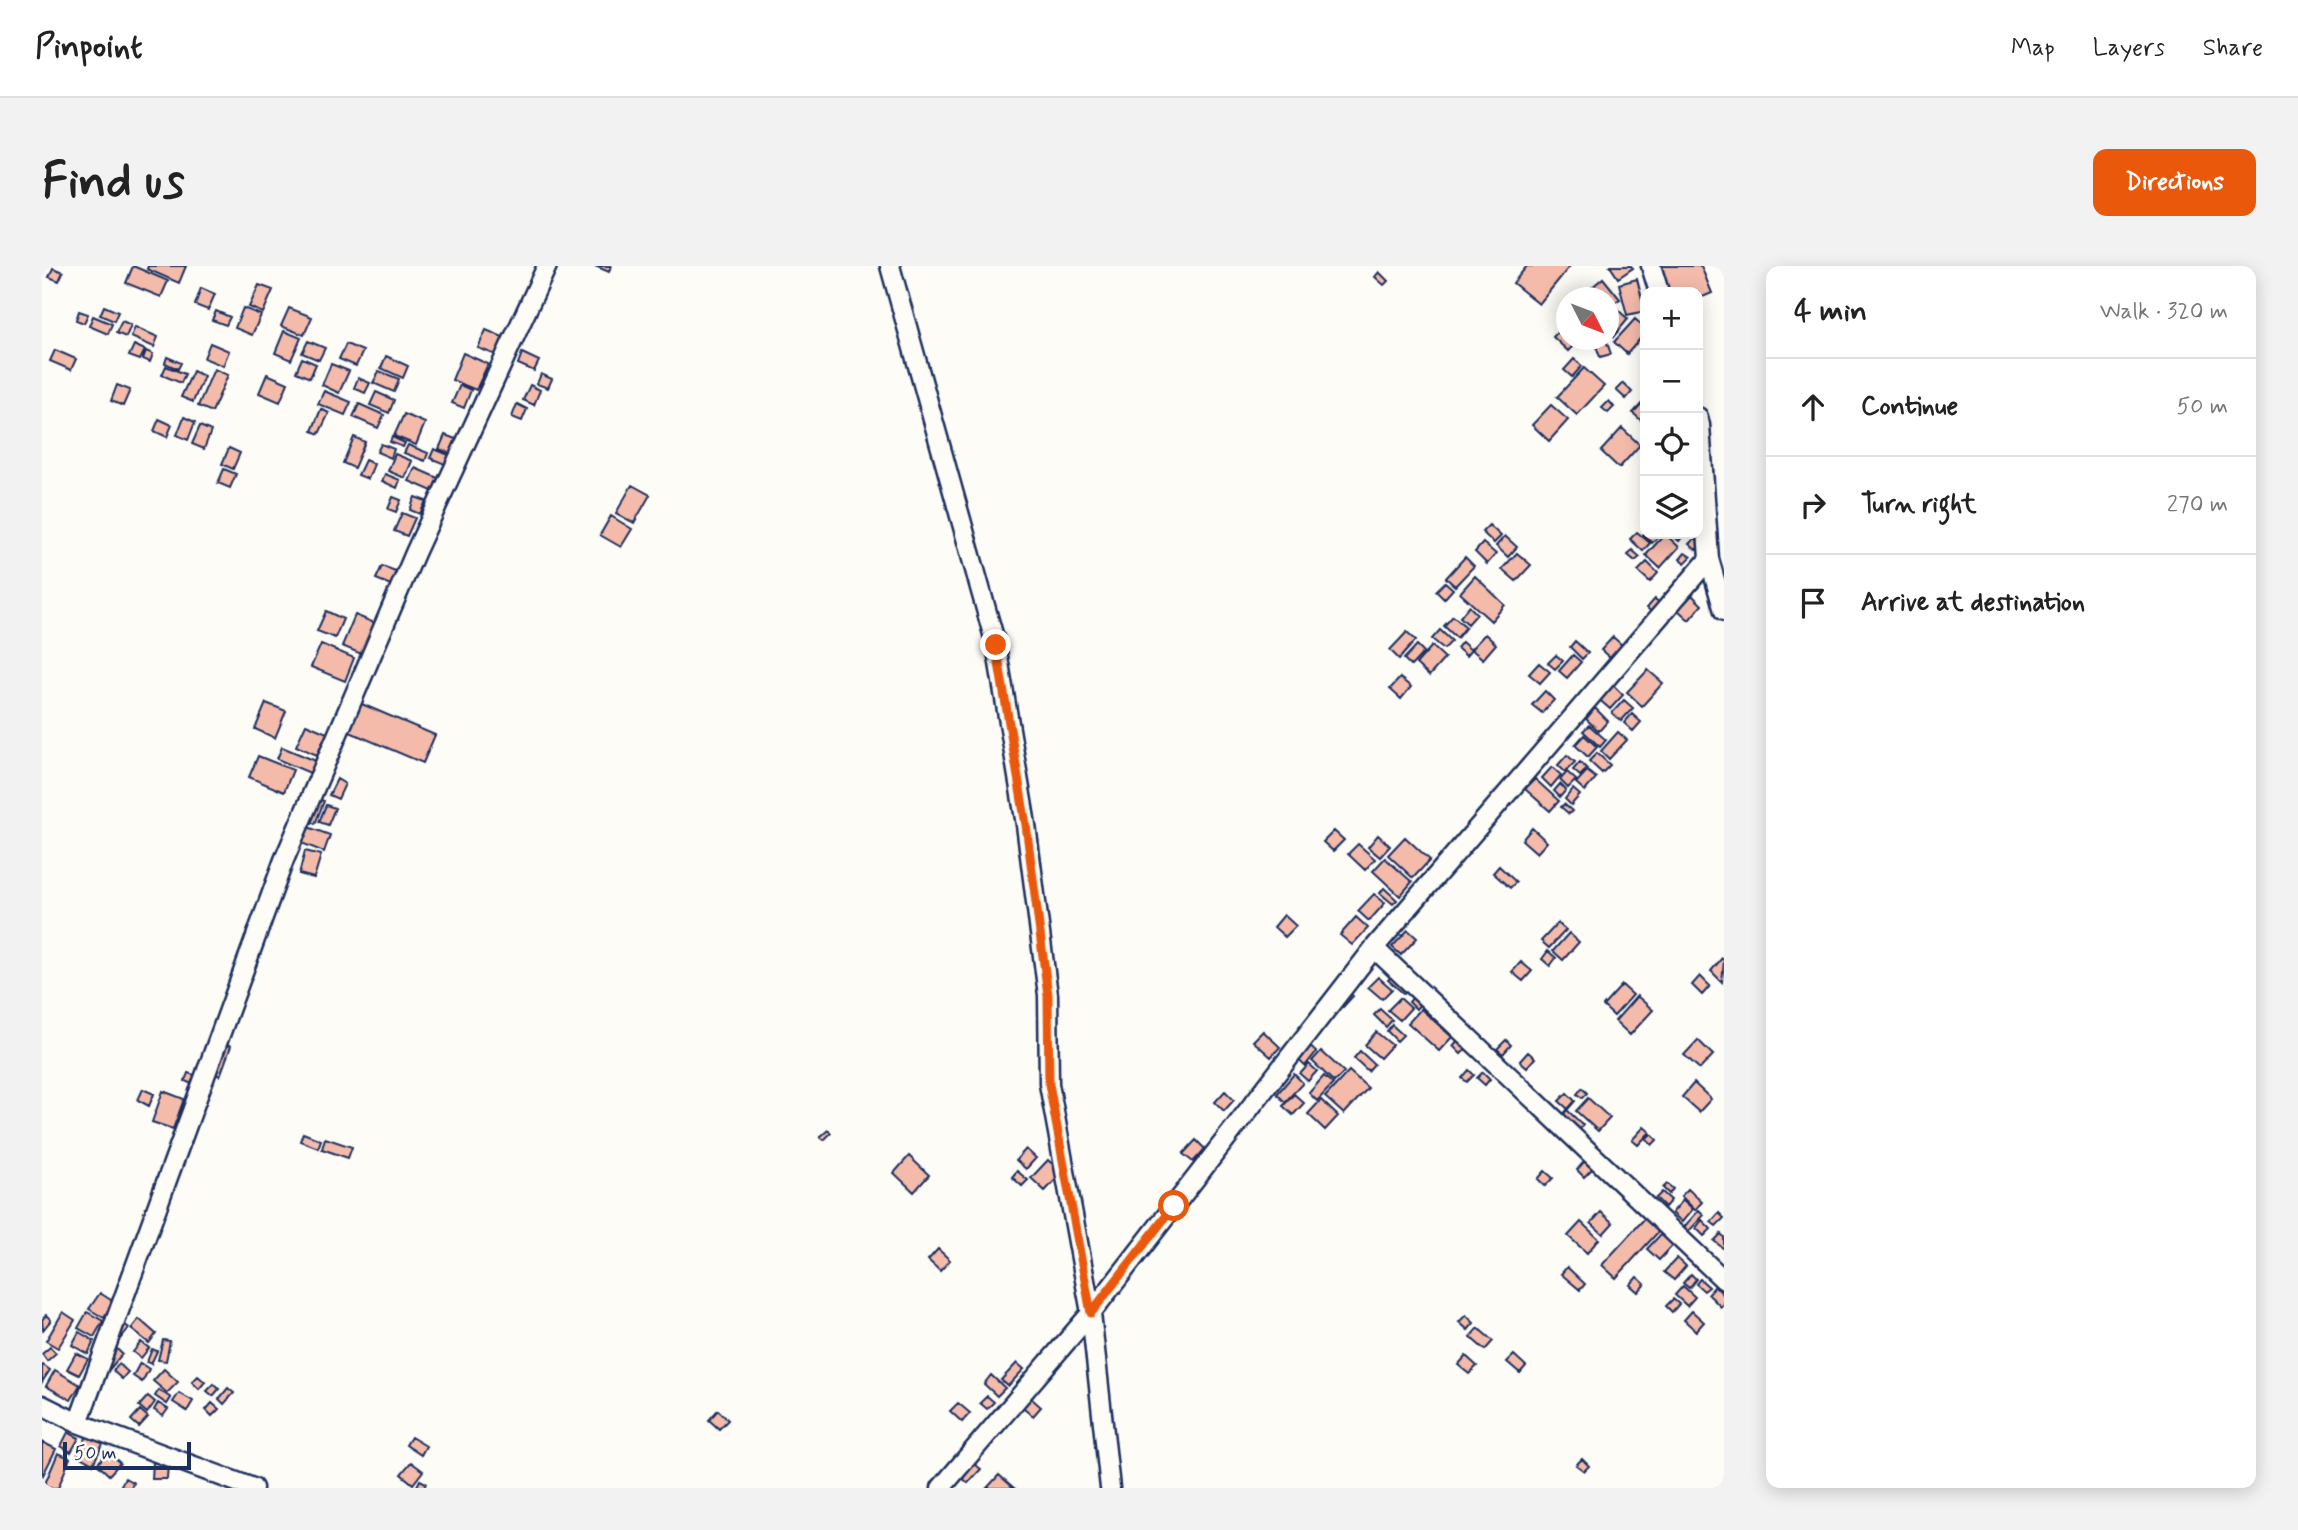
<!DOCTYPE html>
<meta charset="utf-8">
<style>
:root{--surface:#fff;--page:#f2f2f2;--text:#222;--muted:#767676;--line:#e0e0e0;--accent:#ea580c}
body{margin:0;font-family:Mynerve,sans-serif;background:var(--page);color:var(--text)}
.controls{position:absolute;right:21px;top:21px;display:grid;overflow:hidden;border-radius:14px;box-shadow:0 4px 18px #0003}
.controls button{width:63px;height:63px;display:grid;place-items:center;padding:0;border:0;border-bottom:2px solid var(--line);background:var(--surface);color:var(--text);font:35px sans-serif}
.compass{position:absolute;left:1514px;top:21px;width:63px;height:63px;border-radius:50%;background:var(--surface);box-shadow:0 4px 18px #0003;rotate:132deg}
.scale{position:absolute;left:21px;bottom:18px;width:128px;box-sizing:border-box;padding-left:7px;border:4px solid #1b2f5e;border-top:0;font-size:19px;line-height:24px;white-space:nowrap;color:#1b2f5e;-webkit-text-stroke:5px #fdfcf7;paint-order:stroke}
.stop{position:absolute;width:21px;height:21px;margin:-16px;border:5px solid #ea580c;border-radius:50%;background:#fff}
.stop.end{background:#ea580c;border-color:#fff;box-shadow:0 2px 7px #0008}
.list{margin:0;padding:0;list-style:none}
h2{display:flex;justify-content:space-between;align-items:center;height:91px;margin:0;padding:0 28px;font-size:30px}
h2 small{font-size:23px;font-weight:400;color:var(--muted)}
.list li{display:grid;grid-template-columns:46px 1fr auto;gap:21px;align-items:center;box-sizing:border-box;height:98px;padding:0 28px;border-top:2px solid var(--line)}
.list b{display:block;font-size:26px;white-space:nowrap}
.list em{font-size:23px;font-style:normal;color:var(--muted)}
.icon{flex:none;width:38px;height:38px;fill:none;stroke:currentColor;stroke-width:2;stroke-linecap:round;stroke-linejoin:round}
.map{position:relative;flex:none;width:1682px;height:1222px;overflow:hidden;border-radius:14px}
header{display:flex;align-items:center;gap:42px;box-sizing:border-box;height:98px;padding:0 35px;background:var(--surface);border-bottom:2px solid var(--line)}
header strong{font-size:33px}
nav{display:flex;gap:38px;margin-inline-start:auto;font-size:24px}
.intro{display:flex;align-items:center;justify-content:space-between;box-sizing:border-box;height:168px;padding:0 42px}
h1{margin:0;font-size:49px}
.button{padding:18px 32px;border-radius:14px;background:var(--accent);color:#fff;font-size:24px;font-weight:700}
main{display:flex;gap:42px;padding:0 42px}
aside{flex:1;background:var(--surface);border-radius:14px;box-shadow:0 4px 18px #0003}
.map>svg:first-child{display:block}
</style>
<header>
<strong>Pinpoint</strong>
<nav><a>Map</a><a>Layers</a><a>Share</a></nav>
</header>
<div class="intro"><h1>Find us</h1><a class="button">Directions</a></div>
<main>
<div class="map">
<svg width="1682" height="1222" viewBox="0 0 1682 1222">
<rect width="100%" height="100%" fill="#fdfcf7"/>
<filter id="ink" filterUnits="userSpaceOnUse"><feTurbulence type="fractalNoise" baseFrequency=".0143" numOctaves="2"/><feDisplacementMap in="SourceGraphic" scale="14" xChannelSelector="R" yChannelSelector="G"/><feConvolveMatrix kernelMatrix="1 2 1 2 8 2 1 2 1" color-interpolation-filters="sRGB"/></filter>
<g filter="url(#ink)">
<path fill="#f4bbab" stroke="#1b2f5e" stroke-width="2" d="M91 0 126 15 119 31 84 17Z
M106 0H144L137 17 105 3Z
M553 0H569L567 6Z
M1485 0H1528L1497 38 1471 17Z
M1568 0H1589L1591 2 1576 12Z
M1615 0H1659L1670 27 1656 33V26H1626Z
M11 2 21 6 17 15 7 11Z
M1337 6 1346 15 1342 19 1333 11Z
M1561 12 1578 33 1566 41V32H1537Z
M1595 13 1603 45 1585 49 1577 18Z
M217 19 231 24 221 47 207 41Z
M159 22 173 28 166 44 153 39Z
M62 40 76 46 72 55 58 49Z
M1524 40V58L1516 50Z
M201 42 219 49 210 69 193 62Z
M247 42 270 51 262 69 239 60Z
M1575 43 1586 53 1571 71 1566 67V52Z
M37 45 46 48 42 57 34 54Z
M174 45 188 51 184 59 170 54Z
M51 50 70 58 66 68 47 60Z
M1593 53 1603 62V67L1585 88 1572 76Z
M80 55 89 59 84 71 74 67Z
M1523 58 1524 74H1537L1526 85 1511 71Z
M93 61 116 71 112 81 89 71Z
M444 64 461 71 454 89 436 82Z
M242 65 259 72 249 94 233 87Z
M1552 74H1564L1569 88 1558 91Z
M266 75 283 82 277 94 260 87Z
M168 77 187 85 181 100 162 92Z
M304 78 321 85 314 100 297 93Z
M92 79 103 84 98 94 87 90Z
M13 84 34 93 29 104 8 95Z
M104 85 111 88 108 96 101 93Z
M421 87 446 98 434 124 410 114Z
M480 87 497 95 492 105 476 98Z
M344 90 366 100 361 112 339 102Z
M125 91 139 97 136 103 123 97Z
M260 92 274 98 268 112 254 106Z
M1532 93 1540 100 1530 111 1522 104Z
M289 98 307 105 297 127 280 119Z
M124 100 143 108 139 117 120 109Z
M1542 102 1562 120 1535 149 1515 131Z
M172 103 186 109 170 146 156 140Z
M445 103 452 105 444 124 437 121Z
M151 105 162 110 151 136 139 131Z
M337 105 357 113 352 126 331 117Z
M225 108 246 117 238 136 217 127Z
M499 108 510 113 506 122 495 118Z
M316 112 328 117 323 127 312 122Z
M1581 117 1590 126 1584 133 1574 124Z
M75 119 88 124 81 140 69 135Z
M418 119 429 124 422 142 410 137Z
M488 119 498 124 492 139 481 134Z
M282 125 309 136 303 149 276 138Z
M334 126 352 134 347 147 328 139Z
M1603 134V158L1591 147Z
M1567 135 1572 141 1566 147 1560 142Z
M317 138 342 149 336 162 311 151Z
M475 138 485 143 480 155 470 151Z
M1509 139 1526 154 1507 175 1490 159Z
M279 143 287 147 277 168 270 165Z
M362 148 383 157 374 179 352 170Z
M142 151 153 156 146 174 135 169Z
M117 153 130 159 125 171 112 165Z
M158 160 169 165 162 183 150 178Z
M1580 162 1598 179 1577 202 1559 185Z
M403 169 419 175 413 189 397 183Z
M312 171 323 176 312 202 301 197Z
M350 171 363 177 361 181 348 176Z
M339 178 352 183 349 192 335 186Z
M366 179 386 187 383 195 362 187Z
M187 182 198 187 191 203 180 198Z
M392 183 412 191 408 200 388 192Z
M353 188 370 195 363 212 346 205Z
M323 194 332 198 326 213 316 209Z
M373 202 396 212 390 225 367 215Z
M182 203 194 208 188 222 176 217Z
M343 208 358 214 355 222 340 215Z
M590 219 608 229 592 257 574 247Z
M351 231 359 234 354 246 346 243Z
M373 231 384 235 378 248 368 244Z
M360 247 373 252 365 270 352 265Z
M569 250 590 263 579 281 558 269Z
M1447 259 1459 270 1452 277 1440 266Z
M1595 266 1608 277 1601 285 1588 273Z
M1603 266 1610 268 1615 272 1610 277 1601 269Z
M1623 268 1637 281 1618 302 1604 289Z
M1629 268H1643L1637 275Z
M1463 270 1475 281 1466 291 1454 280Z
M1653 272 1659 278 1654 284 1647 278Z
M1441 277 1454 288 1445 298 1433 286Z
M1590 284 1598 291 1593 295 1586 289Z
M1475 287 1489 299 1474 315 1460 303Z
M1643 287 1649 291 1643 297 1638 293Z
M1423 291 1432 300 1413 320 1404 312Z
M1605 296 1616 307 1608 316 1596 305Z
M340 300 362 308 356 322 334 313Z
M1433 310 1463 339 1449 355 1418 327Z
M1403 316 1411 323 1402 333 1394 325Z
M1650 329 1660 339 1647 354 1636 344Z
M1613 333 1620 339 1612 348 1605 342Z
M1427 340 1435 348 1426 358 1418 351Z
M284 345 301 353 293 372 275 365Z
M313 349 335 358 322 389 300 380Z
M1411 350 1424 361 1415 372 1402 360Z
M1398 364 1410 375 1402 383 1390 373Z
M1365 366 1374 374 1357 393 1348 384Z
M1443 368 1454 378 1441 393 1429 383Z
M1571 371 1580 379 1568 392 1559 384Z
M1533 375 1546 387 1540 393 1528 381Z
M1420 376 1429 384 1424 390 1415 382Z
M279 378 312 392 303 415 269 401Z
M1375 379 1382 386 1369 400 1362 393Z
M1390 380 1403 392 1387 410 1374 398Z
M1514 389 1521 395 1513 403 1506 397Z
M1531 389 1539 396 1525 412 1517 405Z
M1497 397 1508 406 1498 417 1487 408Z
M1606 404 1621 417 1600 440 1585 426Z
M1358 412 1369 421 1359 433 1348 423Z
M1567 415 1581 429 1568 443 1553 430Z
M1503 425 1512 434 1500 447 1490 439Z
M1582 434 1591 442 1579 455 1570 447Z
M315 436 393 469 381 497 303 464Z
M224 437 244 445 233 472 213 463Z
M1553 442 1566 455 1557 465 1544 453Z
M1590 448 1599 456 1591 465 1582 457Z
M264 458 285 467 275 489 254 480Z
M1547 459 1564 474 1558 481 1541 465Z
M1576 466 1585 474 1567 493 1559 485Z
M1542 469 1555 481 1546 491 1533 479Z
M240 481 274 495 268 507 235 493Z
M1555 487 1568 499 1560 507 1547 495Z
M1525 489 1533 496 1523 506 1516 499Z
M216 490 251 504 242 526 207 511Z
M1538 496 1545 503 1538 510 1531 504Z
M1510 501 1519 509 1509 521 1500 512Z
M1545 505 1554 512 1543 525 1534 517Z
M1525 506 1534 514 1526 522 1518 514Z
M295 513 303 518 296 533 287 529Z
M1493 513 1517 535 1508 545 1483 523Z
M1518 518 1524 524 1518 531 1512 525Z
M1531 523 1538 529 1529 539 1523 533Z
M273 532 282 535 273 558 264 554Z
M1522 538 1530 545 1527 548 1519 541Z
M284 539 293 542 286 559 277 556Z
M263 560 288 569 282 586 257 576Z
M1490 562 1505 576 1495 587 1480 574Z
M1292 565 1302 574 1291 585 1281 576Z
M1336 569 1348 580 1338 591 1326 581Z
M1363 571 1388 594 1371 612 1346 589Z
M1316 578 1333 593 1323 604 1306 588Z
M263 585 279 589 272 612 257 608Z
M1343 592 1370 616 1358 630 1331 605Z
M1457 600 1474 616 1468 622 1451 607Z
M1342 622 1355 634 1351 638 1338 627Z
M1332 628 1343 637 1327 655 1316 645Z
M1242 649 1254 660 1243 671 1232 661Z
M1314 651 1326 662 1310 679 1298 669Z
M1516 657 1524 664 1507 682 1499 675Z
M1366 664 1375 672 1359 689 1350 681Z
M1527 667 1537 676 1521 694 1511 685Z
M1506 685 1514 692 1508 700 1500 693Z
M1680 692 1682 694 1680 716 1669 705Z
M1479 696 1490 705 1481 715 1470 706Z
M1351 709 1367 723 1362 728 1346 714Z
M1658 710 1668 720 1660 729 1650 719Z
M1336 711 1350 723 1340 733 1326 721Z
M1580 719 1591 729 1572 750 1561 740Z
M1305 725 1311 730 1301 741 1295 735Z
M1372 730 1379 737 1374 743 1367 736Z
M1595 730 1611 744 1588 769 1573 755Z
M1358 732 1369 742 1358 754 1346 744Z
M1338 743 1350 754 1344 761 1332 749Z
M1379 743 1410 771 1397 785 1366 757Z
M1350 759 1361 769 1355 775 1345 765Z
M1221 765 1238 781 1229 791 1211 775Z
M1334 766 1350 779 1338 792 1323 779Z
M1416 774 1425 782 1419 788 1411 780Z
M1464 774 1469 779 1461 788 1455 783Z
M1656 774 1671 789 1658 803 1642 789Z
M180 776 189 780 178 810 168 806Z
M1263 776 1274 786 1263 800 1251 789Z
M1279 785 1302 806 1292 816 1270 795Z
M1318 785 1332 798 1326 805 1312 792Z
M1486 786 1493 792 1485 801 1478 795Z
M1267 798 1275 805 1266 815 1258 808Z
M1427 804 1432 809 1425 816 1420 812Z
M1307 805 1326 822 1302 848 1283 831Z
M1441 806 1448 813 1443 819 1435 812Z
M146 807 155 810 152 819 143 815Z
M1252 808 1261 817 1243 836 1235 828Z
M1282 810 1291 818 1275 835 1267 827Z
M1652 817 1669 833 1657 846 1640 831Z
M1540 822 1545 827 1540 832 1535 828Z
M101 823 112 828 107 840 96 834Z
M121 825 142 833 131 863 110 856Z
M1183 825 1192 834 1182 845 1173 836Z
M1525 827 1533 835 1526 843 1517 835Z
M1252 828 1262 837 1251 849 1241 840Z
M1546 832 1568 852 1556 865 1534 845Z
M1279 834 1296 850 1283 864 1266 848Z
M1525 844 1541 859 1537 864 1521 849Z
M1602 861 1608 866 1596 879 1590 874Z
M786 864 789 867 782 874 778 871Z
M261 867 279 874 276 882 258 875Z
M1609 868 1615 874 1610 879 1604 873Z
M283 872 310 881 306 892 280 883Z
M1154 874 1163 883 1151 896 1141 888Z
M984 883 994 892 984 903 974 894Z
M867 890 887 909 872 926 852 907Z
M1545 892 1553 900 1542 911 1535 904Z
M1006 894 1020 907 1003 925 989 912Z
M975 905 986 914 980 920 970 911Z
M1503 905 1511 912 1503 920 1496 913Z
M1625 918 1631 923 1627 928 1621 922Z
M1646 923 1660 936 1653 944 1639 930Z
M1620 926 1629 934 1623 941 1614 932Z
M1641 934 1651 943 1640 956 1630 947Z
M1657 944 1662 949 1647 965 1642 961Z
M1559 946 1571 957 1561 968 1549 957Z
M1677 947 1682 952 1674 960 1669 956Z
M1603 952 1617 965 1574 1012 1560 999Z
M1660 954 1669 963 1662 970 1654 962Z
M1539 956 1557 973 1545 987 1526 970Z
M1621 966 1633 977 1617 994 1605 983Z
M1679 968 1682 971V983L1672 975Z
M896 983 908 994 898 1005 886 994Z
M1635 992 1644 1000 1632 1014 1622 1006Z
M1525 1001 1543 1018 1538 1024 1519 1008Z
M1649 1008 1654 1013 1647 1022 1641 1017Z
M1595 1011 1603 1018 1596 1026 1588 1019Z
M1658 1013 1667 1021 1662 1025 1654 1018Z
M1641 1020 1653 1031 1645 1040 1633 1029Z
M1673 1020 1682 1029V1038L1679 1041 1666 1028Z
M58 1027 72 1036 62 1052 47 1043Z
M1631 1033 1637 1038 1630 1046 1624 1040Z
M1650 1045 1662 1056 1654 1065 1642 1054Z
M21 1046 33 1054 16 1082 4 1075Z
M45 1046 61 1055 52 1071 36 1062Z
M4 1049 9 1054 1 1064 0 1054Z
M1424 1049 1432 1057 1426 1064 1417 1056Z
M97 1053 114 1068 107 1077 89 1063Z
M81 1057 87 1062 79 1072 72 1067Z
M1436 1062 1451 1075 1443 1084 1428 1071Z
M37 1066 52 1075 46 1088 30 1079Z
M121 1074 128 1075 124 1095 116 1094Z
M99 1076 107 1082 99 1092 91 1086Z
M8 1081 14 1087 5 1095 0 1088Z
M73 1081 80 1088 66 1105 58 1098Z
M110 1083 115 1085 109 1098 105 1096Z
M34 1087 46 1093 37 1109 25 1103Z
M1472 1089 1484 1100 1478 1107 1465 1096Z
M1424 1090 1435 1100 1427 1108 1416 1099Z
M98 1097 107 1103 100 1116 91 1110Z
M975 1097 982 1103 966 1120 959 1114Z
M77 1098 86 1106 80 1113 71 1105Z
M1 1099 8 1104 0 1116V1100Z
M122 1103 136 1116 125 1127 111 1115Z
M13 1104 38 1119 29 1134 4 1120Z
M949 1109 963 1122 955 1130 942 1118Z
M156 1110 163 1116 157 1123 150 1116Z
M172 1118 177 1123 171 1130 165 1125Z
M186 1122 192 1127 182 1138 177 1133Z
M117 1124 129 1132 125 1138 113 1130Z
M137 1127 151 1135 145 1145 131 1136Z
M106 1130 113 1136 105 1147 97 1140Z
M945 1130 952 1136 945 1143 938 1137Z
M989 1132 999 1141 991 1150 981 1141Z
M116 1137 126 1143 121 1150 112 1144Z
M170 1137 177 1143 170 1150 164 1144Z
M916 1137 928 1147 920 1156 908 1145Z
M98 1144 106 1151 97 1161 89 1154Z
M676 1144 686 1154 677 1163 667 1154Z
M26 1166 37 1172 29 1186 19 1180Z
M46 1168 62 1176 51 1198 35 1189Z
M369 1171 384 1180 379 1189 364 1179Z
M0 1176 14 1183 0 1211Z
M66 1186 78 1197 67 1209 55 1198Z
M16 1187 28 1192 16 1222H8L2 1220Z
M1540 1193 1547 1200 1542 1205 1534 1199Z
M111 1196 126 1197 125 1213H110Z
M369 1196 381 1205 371 1218 359 1208Z
M930 1196 939 1203 926 1217 918 1210Z
M957 1209 972 1222H945Z
M83 1212 92 1217 88 1222 78 1221Z
M378 1214 384 1217 382 1222H374Z"/>
<g fill="none" stroke-linecap="round" stroke-linejoin="round">
<g stroke="#1b2f5e" stroke-width="23">
<path id="minor" d="M848 0 954 379 984 559 1006 729 1007 818 1049 1047 1068 1222
M1609 0 1617 26
M1656 151 1658 159 1667 293 1682 345
M1332 682 1682 1014
M0 1139 36 1157 211 1222
M36 1157 242 594 373 287 505 0
M899 1222 1049 1047 1332 682 1667 293"/>
</g>
<use href="#minor" stroke="#fdfcf7" stroke-width="18"/>
</g>
</g>
<g fill="none" stroke-linecap="round" stroke-linejoin="round" filter="url(#ink)">
<path stroke="#ea580c" stroke-width="9" d="M954 379 984 559 1006 729 1007 818 1049 1047 1132 940"/>
</g>
</svg>
<div class="controls">
<button>+</button>
<button>−</button>
<button><svg class="icon" aria-label="locate" viewBox="0 0 24 24"><circle cx="12" cy="12" r="6"/><path d="M12 2v4M12 18v4M2 12h4M18 12h4"/></svg></button>
<button><svg class="icon" aria-label="layers" viewBox="0 0 24 24"><path d="M12 4l9 5-9 5-9-5zM3 14l9 5 9-5"/></svg></button>
</div>
<svg class="compass" viewBox="-18 -18 36 36"><path d="M0-13l5 13h-10z" fill="#e53935"/><path d="M0 13l5-13h-10z" fill="#767676"/></svg>
<div class="scale">50 m</div>
<div class="stop" style="left:1132px;top:940px"></div>
<div class="stop end" style="left:954px;top:379px"></div>
</div>
<aside>
<h2>4 min<small>Walk · 320 m</small></h2>
<ul class="list">
<li><svg class="icon" aria-label="ahead" viewBox="0 0 24 24"><path d="M12 20V5M6 11l6-6 6 6"/></svg><div><b>Continue</b></div><em>50 m</em></li>
<li><svg class="icon" aria-label="right" viewBox="0 0 24 24"><path d="M7 20v-9h11M14 6l5 5-5 5"/></svg><div><b>Turn right</b></div><em>270 m</em></li>
<li><svg class="icon" aria-label="arrive" viewBox="0 0 24 24"><path d="M6 21V4h12l-3 4 3 4H6"/></svg><div><b>Arrive at destination</b></div></li>
</ul>
</aside>
</main>
